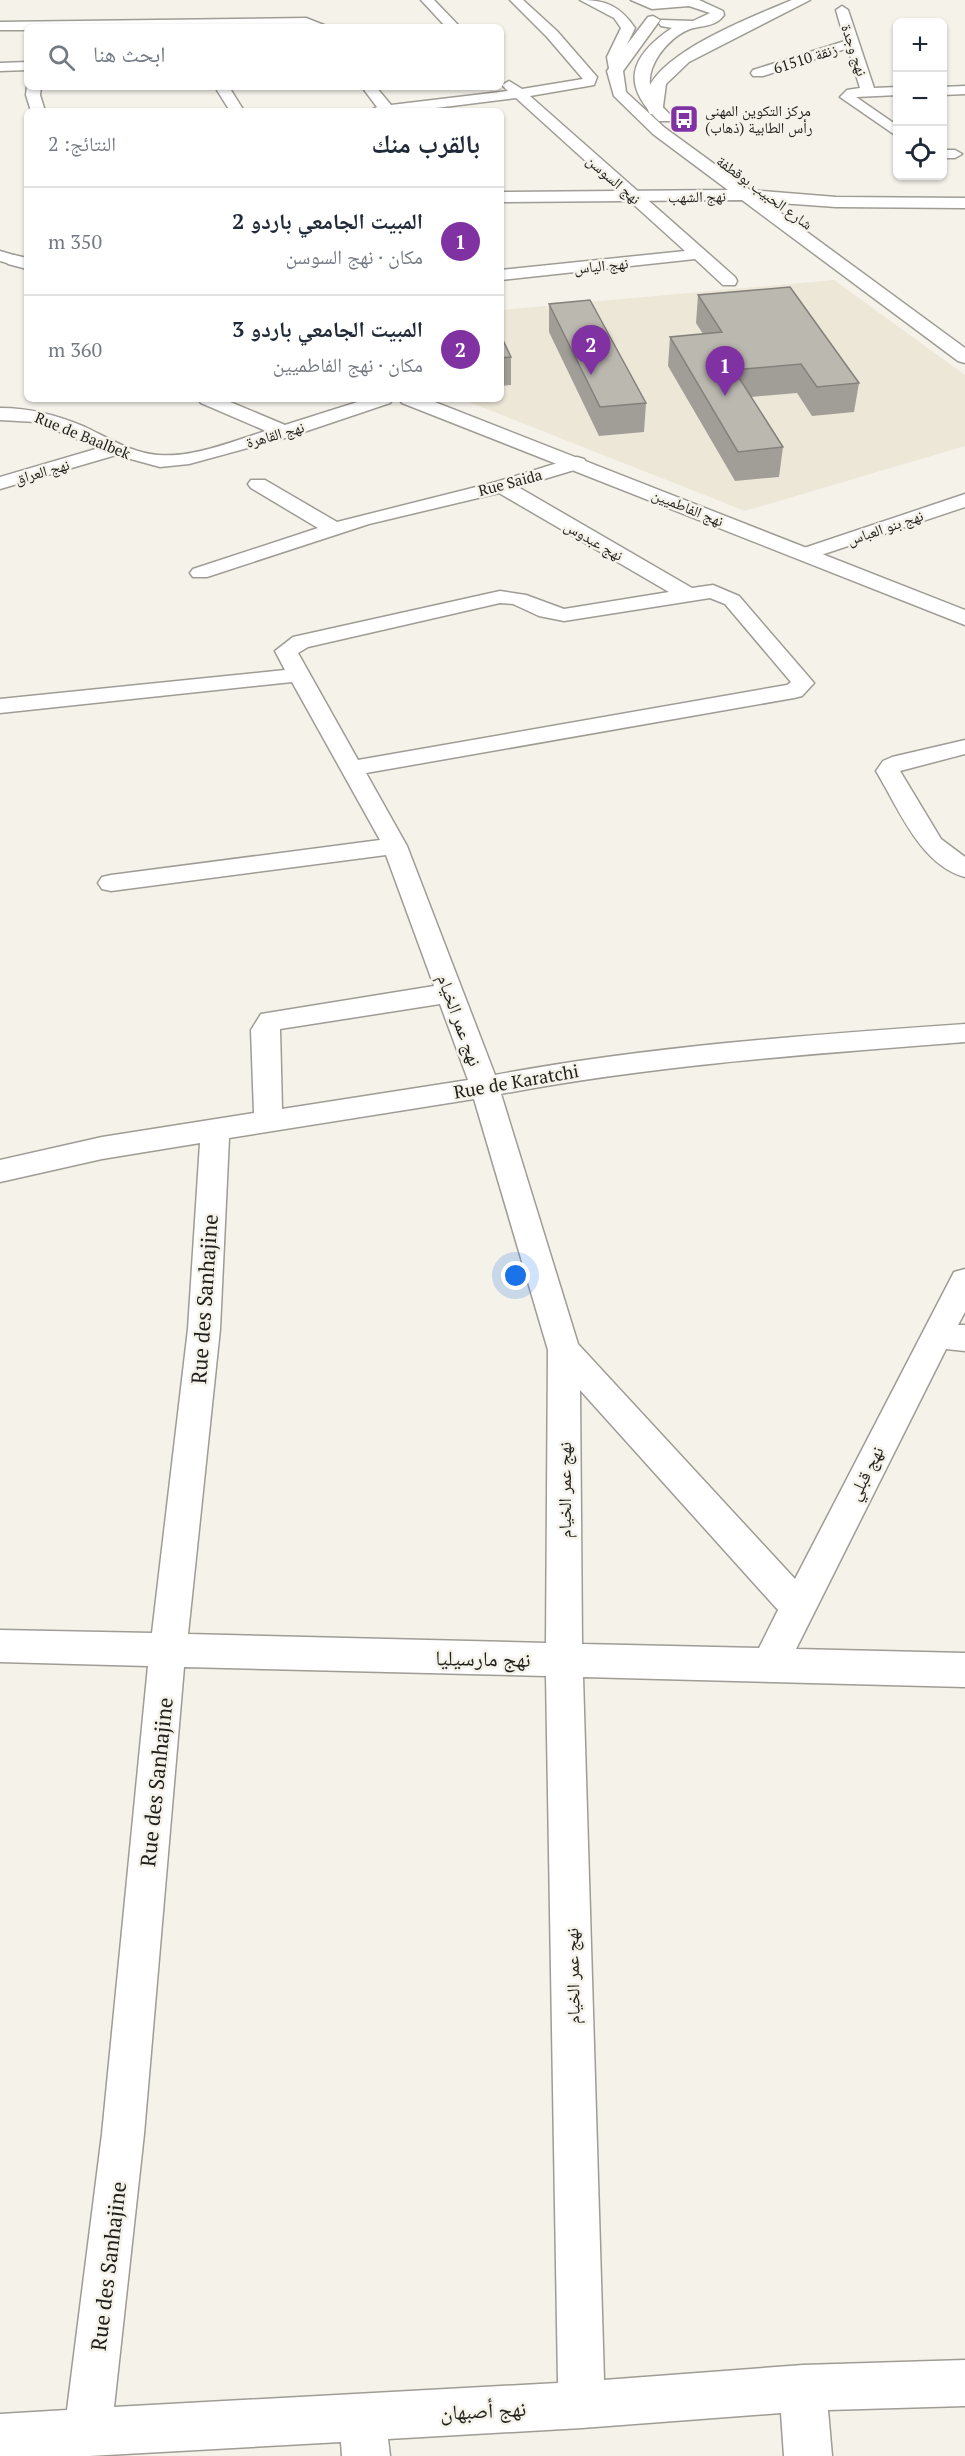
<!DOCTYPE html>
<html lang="ar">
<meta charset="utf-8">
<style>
:root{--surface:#fff;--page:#f6f6f7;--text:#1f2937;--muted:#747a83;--line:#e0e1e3;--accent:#8032a3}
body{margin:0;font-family:"PT Serif","Noto Naskh Arabic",serif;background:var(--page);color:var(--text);direction:rtl}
.controls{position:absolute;right:18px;top:18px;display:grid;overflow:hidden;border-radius:9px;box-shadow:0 2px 4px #0004}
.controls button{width:54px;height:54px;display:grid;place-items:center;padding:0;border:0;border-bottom:2px solid var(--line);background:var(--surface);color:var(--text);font:30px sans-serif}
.you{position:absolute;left:516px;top:1276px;width:21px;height:21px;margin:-15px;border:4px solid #fff;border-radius:50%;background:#1a73e8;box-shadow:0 0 0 9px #1a73e833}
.badge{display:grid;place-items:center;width:39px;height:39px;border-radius:50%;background:var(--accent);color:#fff;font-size:20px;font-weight:700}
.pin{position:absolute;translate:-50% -50px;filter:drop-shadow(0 2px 3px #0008)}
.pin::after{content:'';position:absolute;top:32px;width:21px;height:18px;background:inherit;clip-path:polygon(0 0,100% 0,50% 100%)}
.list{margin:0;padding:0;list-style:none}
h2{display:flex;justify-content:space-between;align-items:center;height:78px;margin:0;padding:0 24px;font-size:26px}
h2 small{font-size:20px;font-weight:400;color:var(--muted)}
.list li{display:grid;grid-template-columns:39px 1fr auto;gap:18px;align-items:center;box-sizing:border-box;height:108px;padding:0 24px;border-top:2px solid var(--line)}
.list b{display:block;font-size:22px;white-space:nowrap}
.list p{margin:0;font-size:20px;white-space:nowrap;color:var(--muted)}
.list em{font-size:20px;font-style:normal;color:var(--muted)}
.icon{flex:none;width:33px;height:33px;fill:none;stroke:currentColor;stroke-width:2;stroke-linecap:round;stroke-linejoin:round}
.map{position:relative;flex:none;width:965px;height:2456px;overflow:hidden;direction:ltr}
.search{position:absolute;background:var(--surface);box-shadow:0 2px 4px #0004;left:24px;top:24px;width:480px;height:66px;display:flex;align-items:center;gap:15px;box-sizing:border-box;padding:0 21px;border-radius:9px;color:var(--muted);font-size:22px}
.panel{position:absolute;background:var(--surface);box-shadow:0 2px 4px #0004;left:24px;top:108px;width:480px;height:294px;border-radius:9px;direction:rtl}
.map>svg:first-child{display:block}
</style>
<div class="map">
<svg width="965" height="2456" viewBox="0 0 965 2456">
<rect width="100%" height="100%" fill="#f5f2ea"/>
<path fill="#ede7d8" d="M834 280 965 375V446L745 511 461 399H501V310Z"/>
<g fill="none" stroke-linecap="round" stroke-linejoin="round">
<g stroke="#9f9c95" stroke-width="3">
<path id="street" d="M421 0H434L460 27H446Z
M510 0H523L557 31 597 77 594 85 530 96 735 277 737 281 735 285H723L695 259 501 280V270L685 251 516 98 412 111H369L377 107 362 87H376L391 105 508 91 502 85 509 81 522 89 583 79 547 37Z
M842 6 848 10 874 88 898 87V95L856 97 898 126V137L840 97 847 90 860 88 848 48 763 76H753L751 73 753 70 845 41 836 10Z
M306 18 329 27H27V30H0V22Z
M27 62V70L0 71V63Z
M965 86V94L942 95V87Z
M27 87H41L40 95 45 111H31L26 95Z
M215 87H229L244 111H230Z
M942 150H955L962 154 955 158H942Z
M0 251 20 257 22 260 14 265 0 261Z
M198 399H223L285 425 367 399H393L390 403 292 436 189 464 160 467 116 455 0 489V477L99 448 36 422 0 420V408C30 408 57 415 85 427 108 438 132 453 158 455 193 458 233 441 266 431L201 403Z
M577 457 584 459 587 463 584 467 518 487 692 588 713 585 739 596 814 683 802 696 794 698 366 773 407 846 495 1075C650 1046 808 1035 965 1024V1042C810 1054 654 1065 501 1094L578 1344 795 1579 954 1272 965 1269V1312L958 1325H965V1351L946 1349 796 1649 965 1653V1687L583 1677 604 2380 803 2365 965 2360V2406L828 2410 832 2456H784L781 2413 582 2428 388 2439 390 2456H342L341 2442 89 2456H0V2414L67 2410 102 2134 148 1666 0 1662V1630L152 1633 188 1329 200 1143 102 1159 0 1182V1160L102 1137 254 1113 251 1030 261 1014 434 986 386 855 111 891 102 889 98 883 102 877 111 875 380 840 292 682 0 713V699L285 670 275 651 293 637 500 591 526 595 564 609 669 592 499 493 369 524 207 577H193L190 573 193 569 318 528 251 488 248 484 251 480H265L337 522 496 482ZM710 598 725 604 791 682 787 685 358 760 298 653 308 647 500 603 513 604 539 616 564 621ZM440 1004 468 1080 282 1109 280 1029ZM474 1099 548 1350 546 1643 188 1634 220 1329 229 1138ZM580 1390 778 1610 759 1648 582 1644ZM184 1667 546 1676 558 2383 114 2407 144 2134Z
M965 494V507L812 558H798L795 554 798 550Z
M965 740V754L900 771 941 839 965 857V877C920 865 898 807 876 771L883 761 892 757Z"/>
</g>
<g stroke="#9f9c95" stroke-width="3">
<path id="secondary" d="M631 0H699L723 11 724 15C715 27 704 25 690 29 668 37 642 69 652 93 656 103 666 109 673 118L671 121H659C621 85 629 57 672 28L661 26 659 23 661 20 693 21 710 13 689 6 652 9Z
M653 16 660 20 623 71 626 92 665 128 750 190 836 197 965 198V208L836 207 766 202 965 348V363L958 361 742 200 501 202V192L728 190 653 134 614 96 607 71 648 17Z
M14 255 27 258V269L8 264 5 260Z
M399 399H427L965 610V625L402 403Z"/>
</g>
<g stroke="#9f9c95" stroke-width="3">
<path id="highway" d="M580 0C606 0 620 6 635 28L621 57 620 74H610L607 57 621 28 614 18Z
M792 0H810L689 62 666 84 662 114H650C621 64 760 14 792 0Z"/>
</g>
<use href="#street" fill="#fff" fill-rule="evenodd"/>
<use href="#secondary" fill="#fff" fill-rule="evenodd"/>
<use href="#highway" fill="#fff" fill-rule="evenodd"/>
</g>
<path fill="#a19e97" d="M698 295 859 383 854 412 812 416 797 393 751 397 783 447 779 477 735 481 668 366 670 337 703 334 696 323Z
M549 304 646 403 644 432 599 436 549 332Z
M501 336 511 357V385L501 386Z"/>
<path fill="#bbb8b0" stroke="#83817b" stroke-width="1.5" d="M790 287 859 383 817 387 801 364 734 370 783 447 738 452 670 337 722 332 698 295Z
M590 300 646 403 600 407 549 304Z
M501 336 511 357 501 358Z"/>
<defs>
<g id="bus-square" transform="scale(1.5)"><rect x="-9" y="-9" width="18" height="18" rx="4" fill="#8032a3" stroke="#f5f2ea"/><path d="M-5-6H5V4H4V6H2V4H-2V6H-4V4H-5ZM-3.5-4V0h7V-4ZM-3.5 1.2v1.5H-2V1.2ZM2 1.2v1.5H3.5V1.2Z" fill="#fff"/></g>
</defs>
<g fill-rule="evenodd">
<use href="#bus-square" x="684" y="119"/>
</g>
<g text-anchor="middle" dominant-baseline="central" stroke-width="5" stroke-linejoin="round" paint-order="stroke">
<g font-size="15" fill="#201f1c" stroke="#f5f2ea">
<text transform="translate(855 50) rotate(72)">نهج وجدة</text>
<text transform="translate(805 58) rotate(-18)">زنقة 61510</text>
<text transform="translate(614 179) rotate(41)">نهج السوسن</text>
<text transform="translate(765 192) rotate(36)">شارع الحبيب بوقطفة</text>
<text transform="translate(697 196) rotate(-1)">نهج الشهب</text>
<text transform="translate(601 265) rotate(-6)">نهج الياس</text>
<text transform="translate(275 434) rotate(-16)">نهج القاهرة</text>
<text transform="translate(83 435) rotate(22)">Rue de Baalbek</text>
<text transform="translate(42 471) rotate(-16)">نهج العراق</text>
<text transform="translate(510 482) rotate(-15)">Rue Saida</text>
<text transform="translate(688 507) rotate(22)">نهج الفاطميين</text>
<text transform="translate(885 527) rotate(-19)">نهج بنو العباس</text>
<text transform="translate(594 540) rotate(30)">نهج عبدوس</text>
</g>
<g font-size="15" fill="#201f1c" stroke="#f5f2ea" text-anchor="start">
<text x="705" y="110">مركز التكوين المهني<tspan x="705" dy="17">رأس الطابية (ذهاب)</tspan></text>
</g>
<g font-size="18" fill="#201f1c" stroke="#f5f2ea">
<text transform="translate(460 1020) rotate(70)">نهج عمر الخيام</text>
<text transform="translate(516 1081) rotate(-10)">Rue de Karatchi</text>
<text transform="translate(865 1473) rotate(-63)">نهج قبلي</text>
<text transform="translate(564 1490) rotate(-90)">نهج عمر الخيام</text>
<text transform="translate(572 1976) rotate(-91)">نهج عمر الخيام</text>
</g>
<g font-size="21" fill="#201f1c" stroke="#f5f2ea">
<text transform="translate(204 1299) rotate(-86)">Rue des Sanhajine</text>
<text transform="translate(483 1658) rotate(1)">نهج مارسيليا</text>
<text transform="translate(156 1782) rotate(-84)">Rue des Sanhajine</text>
<text transform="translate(108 2266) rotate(-83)">Rue des Sanhajine</text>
<text transform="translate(483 2410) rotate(-3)">نهج أصبهان</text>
</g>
</g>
</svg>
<div class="controls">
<button>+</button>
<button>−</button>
<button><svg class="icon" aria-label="locate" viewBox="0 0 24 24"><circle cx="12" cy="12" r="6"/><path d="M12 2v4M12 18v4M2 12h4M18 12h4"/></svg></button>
</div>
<div class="you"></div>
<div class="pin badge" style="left:725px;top:396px">1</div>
<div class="pin badge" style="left:591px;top:375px">2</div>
<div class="search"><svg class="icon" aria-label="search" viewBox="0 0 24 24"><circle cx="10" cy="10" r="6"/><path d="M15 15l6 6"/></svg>ابحث هنا</div>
<section class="panel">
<h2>بالقرب منك<small>النتائج: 2</small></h2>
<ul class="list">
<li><span class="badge">1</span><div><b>المبيت الجامعي باردو 2</b><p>مكان · نهج السوسن</p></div><em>350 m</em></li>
<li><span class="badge">2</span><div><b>المبيت الجامعي باردو 3</b><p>مكان · نهج الفاطميين</p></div><em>360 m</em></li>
</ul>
</section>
</div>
